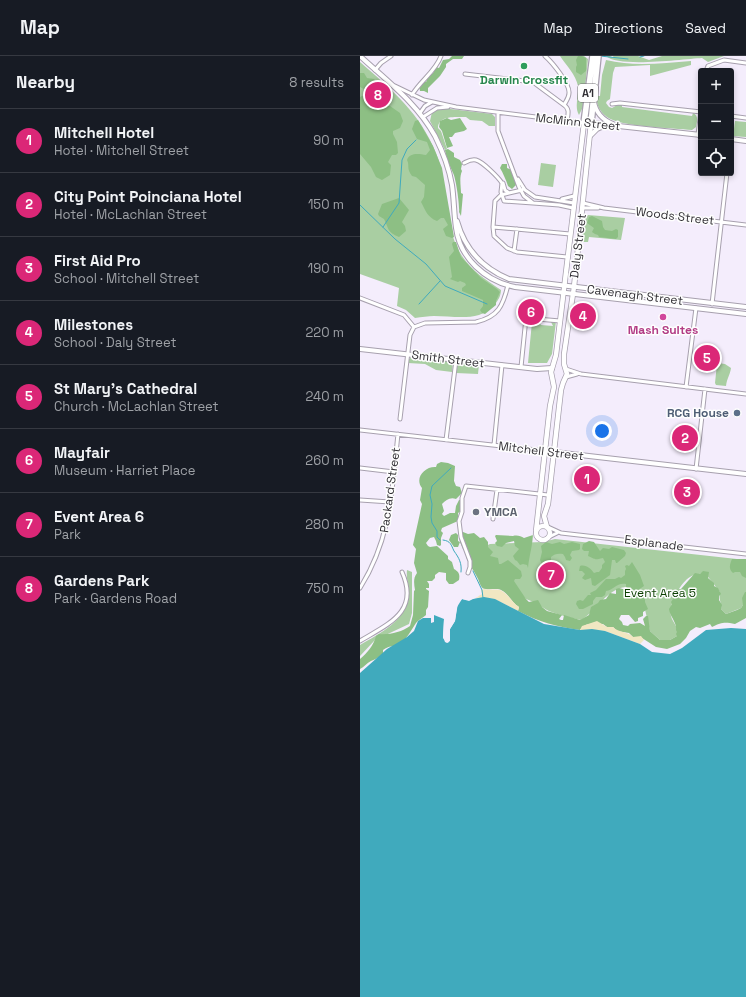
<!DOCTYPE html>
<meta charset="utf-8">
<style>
:root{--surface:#171b24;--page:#242831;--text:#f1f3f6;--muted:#9ea1a6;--line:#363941;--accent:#db2777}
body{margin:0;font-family:"Space Grotesk",sans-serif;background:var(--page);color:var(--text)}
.controls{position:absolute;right:12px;top:12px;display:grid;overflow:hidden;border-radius:4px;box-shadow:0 2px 6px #0003}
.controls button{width:36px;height:36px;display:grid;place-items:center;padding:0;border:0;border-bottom:1px solid var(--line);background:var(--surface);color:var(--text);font:20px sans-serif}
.you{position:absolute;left:242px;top:375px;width:14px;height:14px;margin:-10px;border:3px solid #fff;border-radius:50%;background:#1a73e8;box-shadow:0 0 0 6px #1a73e833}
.badge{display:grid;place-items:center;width:26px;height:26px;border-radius:50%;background:var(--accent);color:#fff;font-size:13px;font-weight:700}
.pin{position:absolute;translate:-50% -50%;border:2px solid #fff;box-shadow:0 1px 4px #0006}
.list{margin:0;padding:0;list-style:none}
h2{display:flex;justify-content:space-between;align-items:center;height:52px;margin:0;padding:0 16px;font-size:17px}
h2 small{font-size:13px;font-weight:400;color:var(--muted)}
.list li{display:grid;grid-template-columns:26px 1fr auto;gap:12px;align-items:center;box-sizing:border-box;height:64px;padding:0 16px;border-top:1px solid var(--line)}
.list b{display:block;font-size:15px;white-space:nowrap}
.list p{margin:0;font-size:13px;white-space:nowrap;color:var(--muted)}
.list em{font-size:13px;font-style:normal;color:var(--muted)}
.icon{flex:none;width:22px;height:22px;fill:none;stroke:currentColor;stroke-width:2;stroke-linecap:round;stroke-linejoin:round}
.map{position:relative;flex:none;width:386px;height:941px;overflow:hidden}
header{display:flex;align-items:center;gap:24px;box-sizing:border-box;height:56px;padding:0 20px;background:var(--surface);border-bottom:1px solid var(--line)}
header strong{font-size:19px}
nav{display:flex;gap:22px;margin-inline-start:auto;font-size:14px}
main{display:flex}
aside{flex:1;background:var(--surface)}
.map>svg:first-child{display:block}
</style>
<header>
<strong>Map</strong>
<nav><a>Map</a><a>Directions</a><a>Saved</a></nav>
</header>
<main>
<aside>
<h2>Nearby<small>8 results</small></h2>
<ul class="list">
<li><span class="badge">1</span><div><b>Mitchell Hotel</b><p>Hotel · Mitchell Street</p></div><em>90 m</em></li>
<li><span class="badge">2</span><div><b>City Point Poinciana Hotel</b><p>Hotel · McLachlan Street</p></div><em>150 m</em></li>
<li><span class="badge">3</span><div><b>First Aid Pro</b><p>School · Mitchell Street</p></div><em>190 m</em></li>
<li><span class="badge">4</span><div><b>Milestones</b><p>School · Daly Street</p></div><em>220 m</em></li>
<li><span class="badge">5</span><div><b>St Mary's Cathedral</b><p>Church · McLachlan Street</p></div><em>240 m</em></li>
<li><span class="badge">6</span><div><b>Mayfair</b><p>Museum · Harriet Place</p></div><em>260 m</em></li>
<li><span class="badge">7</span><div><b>Event Area 6</b><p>Park</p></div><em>280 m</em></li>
<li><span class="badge">8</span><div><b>Gardens Park</b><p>Park · Gardens Road</p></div><em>750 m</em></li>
</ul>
</aside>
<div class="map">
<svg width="386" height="941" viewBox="0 0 386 941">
<rect width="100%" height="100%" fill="#f4edfc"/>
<path fill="#a9cea2" d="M200 0H224L228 3 223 51 219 59C214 51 219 39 218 30 216 19 206 9 200 0Z
M246 0H250L254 2 253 0H278L289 4 302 0H364L348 6 342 2C324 3 258 12 246 0Z
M246 4C274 11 303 7 331 5V9L290 20V9L255 11 253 17 250 43 247 45 246 47 249 51 252 52 259 48H262V51L332 60 333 57C339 60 337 65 336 71L332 74C313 72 260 71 247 61 239 55 237 49 236 40H240L242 19Z
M0 6C32 34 60 57 76 97 89 129 83 171 102 200 112 215 126 224 141 234 141 245 129 256 119 259 105 263 89 260 74 260 68 260 62 261 55 262L46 254 37 250 39 232 0 218Z
M82 52 132 58 135 61V70H129L122 65 110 64 106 61C96 61 78 59 78 72L81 75 87 93 85 94 70 65 72 56Z
M375 65 386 66V81L371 80V73H374Z
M181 107 196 109 193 131 178 129Z
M228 159 265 162 261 184 229 181 228 186H221L225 162Z
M175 265 179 266 181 269 193 270 191 266 196 265 192 298 187 307H168L172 266Z
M52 301 92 305 93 307 92 316 76 314 65 308 48 307 49 303Z
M101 306 119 308 118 318 96 317 97 310Z
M358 307 365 308 371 312C370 319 367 322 366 330L356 329 355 327 357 308Z
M195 483 386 504V536L383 545V549L381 552 366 558 361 553C362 547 358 543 360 536L345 517C340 518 334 518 330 521 321 526 308 549 311 560 313 568 319 570 317 580L310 584H300L290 575 283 545 266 531C246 533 237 555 221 564 210 562 199 559 189 555 181 551 175 546 166 543L119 493 130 488 183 486Z
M47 514 52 516V557L49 568 15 584 0 600V589C20 577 47 565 48 539 49 531 46 522 47 514Z"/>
<path fill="#8dbf84" d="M92 0H104L102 3H93L86 8V11L80 20 68 32V37L64 35H60L59 30 63 26H66L67 24 66 23 73 17 76 11 79 12 83 4 89 3Z
M218 0H222L226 2V15L221 19 216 16V11L217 9 216 4Z
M0 17H4L7 22 14 23 17 27 16 32 6 34 0 31Z
M2 40 7 42H10L13 44H18L25 49 30 50 40 57 43 65 40 72 33 75V78L37 86 38 97 36 99H32L28 106 31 109 30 119 22 124 16 121 11 111 0 98V41Z
M87 62 91 64 100 62 107 73 104 75 95 77 92 81H89L93 90 87 92 82 75 79 71 80 65Z
M58 64 73 90 82 112 94 181 92 182 86 180 83 173 88 169 84 162H81L77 165C67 161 66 155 61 146L64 141 65 129 56 121 52 120C46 112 50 110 47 104 50 96 59 98 66 99L70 94 67 86 57 83 52 73 55 65Z
M88 93 94 97V101L100 104 102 108 101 113 102 115C99 122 101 130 101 137L103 138 101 160 99 156C100 151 96 122 93 117 90 110 86 102 85 94Z
M142 108H147V112L152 114 156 129 152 133 148 130C146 124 143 117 140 112Z
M39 142 49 154 42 166 45 170 46 175 39 181C27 176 29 173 24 163L19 160 18 158 22 148Z
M232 160 242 165 243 171 245 174 252 175 256 173 258 174V181L256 183 239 181 238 179 235 178 232 176 234 172 227 167 229 161Z
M93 186H96L101 201 121 222 137 233 140 236 136 245V249L125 258 122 257 120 254 123 250V244L102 235V232L106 229 105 227 100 225 98 226 90 223 92 221 89 201 94 195 92 188Z
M81 406 88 407 95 410 94 425 96 430 100 431 102 437 96 443C90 441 86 444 82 448L84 455 82 458 84 460 90 457H95L96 450 99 444H101V455L98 457V465L82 472 81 475 83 477 81 482V489L80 490 77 489 76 485 74 481 70 482 66 487 68 490 70 491 77 490 88 500V503L92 506 94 513C99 516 100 518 99 524L93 528H89L86 524V517L79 516 75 519V522L72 525H67L69 528V532H66V533L69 535 68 551 66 554V559C63 562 58 564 56 567 52 573 45 586 38 589 32 591 30 589 23 594V598C19 601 16 603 11 605 7 607 4 611 0 613V603C7 597 14 589 16 580L19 578C29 579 42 576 50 570L53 559 54 535 55 534C54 528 53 522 57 517L54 507 56 493 53 489 62 448 60 444 62 432C54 422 65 410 76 411L77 408Z
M103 476 108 478 114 477 120 482 124 481 128 486V491L133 496 130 500 138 502 139 508H141L148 504 161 515 162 520 160 523H155L154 525 166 543 169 546 178 544 182 551 187 555 202 559 199 563 201 564H203L204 559 220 564 229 559 231 551 238 547 240 544 246 543 250 537 256 538V533L259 532C269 535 277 536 285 543V546L288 553 283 556V560L278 562V565L275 566 269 559H261L259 563 262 566 263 569 268 570 270 568 280 567 285 570 283 563 286 560H288L290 575 300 584H310L317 580 316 578 317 576 316 574C317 566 310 561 309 553L312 548 311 546 313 543V540L316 534 321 533 335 517 340 518 343 515 349 516 348 522 354 527V530L358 532 361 538 359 540V544L362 549 361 553 366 558 377 554 381 552 383 549 382 542 385 536H386V562L375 568C365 566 362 566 352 571L350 568 340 572 336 571 330 575 326 582 320 588 307 593 296 591 282 582 273 581 269 577 257 575 253 571H247L243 568C235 568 225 566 220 574 197 571 179 566 158 555L159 551C152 547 149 538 141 534 138 532 130 534 126 533 123 533 122 532 121 530 119 527 119 524 117 521 114 514 108 508 106 500L109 498 103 493 100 486 98 491H94L89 484 91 479 96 477 98 479V485L100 486 99 479Z
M173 476C173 489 169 500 168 512L167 509 163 508 160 509 157 505 155 504 153 500 159 493 155 490 154 485 146 487 142 491 137 490 135 487 137 485 135 480 136 479 153 480C157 479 161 480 164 482L173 479Z
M229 485 234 486 240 495 243 492 249 493 252 491 264 494 266 497 265 500 257 507H256L255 504H252L250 519 235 530 232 529 231 522 225 524 222 522 225 518 222 515H219L220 510C226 508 231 513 234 517L237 516H239L242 512V509L245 506 243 502C234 504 237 504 228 500L229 495H224L222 493 223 488Z
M186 486 192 488 200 486 204 488 212 486 220 488V493L219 494 212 495 210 499 212 502 210 505 206 504 205 501 203 498C198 497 194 498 191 501V505H188V507L183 510 180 504 182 496 181 490Z
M372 503H386V522L382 520 380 516H375L373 517C368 513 370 508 372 503Z
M272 506 280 519 284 530 278 534H274L266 531V528C257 526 254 534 246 535L245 539 242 541H236L233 545V548L223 553H219L216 548 217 545 220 544 223 545 228 539H231L230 537 236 534 246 523H255L259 521 261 522 265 519V515L266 513 265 510 267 509 269 510Z"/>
<path fill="#f1e7c2" d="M124 533C128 534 137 533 140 534 148 537 152 547 159 551L158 555C142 547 135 540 115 542L122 538 121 534Z
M237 565 247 571H253C259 577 267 575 273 581L281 580 284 584 280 588 245 575 220 574 222 570Z"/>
<path fill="#40aabd" d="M124 541 135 543 184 568 220 574 232 573 245 575 280 588 292 596 310 598 322 592 346 574 371 572 386 573V941H0V617L27 593 47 581 54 575 58 565 63 562H71V567L74 566V559L84 563 83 582 88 587 90 583V573L95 565 97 551 102 543C109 545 116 542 124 541Z"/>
<path fill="#f4edfc" d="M115 540H119L109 545 102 543 98 547 95 565 90 573V585L87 587 85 586 83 581 84 563H86L85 581 87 584 88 573 93 564 94 556 97 546 101 541 109 543Z"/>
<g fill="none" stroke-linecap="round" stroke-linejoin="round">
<path stroke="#40aabd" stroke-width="1" d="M240 0 268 3
M280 1 284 0
M0 149 35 183 66 208 85 230 127 248
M23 171 39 147 42 104 47 93 56 84
M59 248 80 225
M80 484 77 481V475L72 467 71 461 72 448 70 439 72 430 91 412
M83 484C91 485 91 489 94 495 99 502 102 507 101 516
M113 515 122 534 123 542"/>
<g stroke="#a7a0ae" stroke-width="5">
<path id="street" d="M185 0C192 6 210 28 209 37 209 42 206 45 204 49 210 53 208 58 207 65
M15 14 21 7 31 0
M346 15 348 10 364 4 386 7
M105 18 173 26 204 49
M35 30 64 44 96 51 224 67
M52 39C60 25 76 15 81 0
M252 48 260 47 341 56
M60 57 65 50 72 46
M138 57V75L159 131 164 140 173 147 199 149 213 152
M371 60 386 62
M63 61 77 52 88 51
M338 79 341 54
M104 107C108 105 111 103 116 104 123 106 138 121 142 127L141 136 144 145 173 147
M158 123 165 134 175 141 214 147
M143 127 145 134 149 137 162 134
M149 137 141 139 135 145 133 171 134 180 147 192 157 196 207 201
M202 143 214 140
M223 147 244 152 386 169
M223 152H238
M133 171 210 178
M154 195 157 173
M0 242 44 259 54 271
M352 248 367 117
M161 311 166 262 200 265
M206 313 221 318 386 338
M206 321 217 318
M326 331 336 252
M40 363 50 279 54 271 65 267 116 266C138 261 143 250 148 229
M0 374 185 395
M86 384 96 304
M134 389 142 309
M0 412 34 416
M336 413 345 333
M0 444 30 446
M133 463 137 434
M188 471 201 477 386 498
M187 482 197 477
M108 517 110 511V505L101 481 99 465 102 456V442L106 430 188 439
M0 532C31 483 32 434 38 378
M0 585C28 568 60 556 42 516"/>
</g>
<g stroke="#a7a0ae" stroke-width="6">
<path id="secondary" d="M0 0C27 25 57 47 75 80 83 96 89 112 92 129 94 143 94 158 96 172 100 202 125 225 155 231L386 258
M234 46C236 57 243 64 253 68
M231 67 341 79
M230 80 237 73 246 69
M371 83 386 85
M97 165C105 194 122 212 149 223L386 251
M0 293 177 313 192 312
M194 396 386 418"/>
</g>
<g stroke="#a7a0ae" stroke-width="6">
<path id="primary" d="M176 477a7 7 0 1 1 14 0a7 7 0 1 1-14 0Z
M187 471 184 460 188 448 201 334 203 327 207 318 204 308V298L214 231 231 67
M176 475 190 350 194 331 191 316 196 299 224 67"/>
</g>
<g stroke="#a7a0ae" stroke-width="8">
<path id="highway" d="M233 0 224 67H231L238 0"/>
</g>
<use href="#street" stroke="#fff" stroke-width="3"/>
<use href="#secondary" stroke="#fff" stroke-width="4"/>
<use href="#primary" stroke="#fff" stroke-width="4.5"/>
<use href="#highway" stroke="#fff" stroke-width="5.5"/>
</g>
<circle fill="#2e9e5b" stroke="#fefefe" stroke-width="1.5" cx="164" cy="10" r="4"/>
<circle fill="#d1479c" stroke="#fefefe" stroke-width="1.5" cx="303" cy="261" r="4"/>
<circle fill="#5c6f8a" stroke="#fefefe" stroke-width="1.5" cx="377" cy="357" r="4"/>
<circle fill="#6b7280" stroke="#fefefe" stroke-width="1.5" cx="116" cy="456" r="4"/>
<g text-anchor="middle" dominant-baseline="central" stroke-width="3" stroke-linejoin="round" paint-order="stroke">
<rect fill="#fefefe" stroke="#6e6d71" stroke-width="1" x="218" y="28" width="20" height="18" rx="3"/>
<g font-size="11" font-weight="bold" fill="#312f34">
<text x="228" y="37">A1</text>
</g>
<g font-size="12" font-weight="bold" fill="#27864d" stroke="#fefefe">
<text x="164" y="24">Darwin Crossfit</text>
</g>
<g font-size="12" fill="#312f34" stroke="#fefefe">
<text transform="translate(218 66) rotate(6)">McMinn Street</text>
<text transform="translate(315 160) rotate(7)">Woods Street</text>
<text transform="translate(218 190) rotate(-83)">Daly Street</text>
<text transform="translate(275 239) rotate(7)">Cavenagh Street</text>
<text transform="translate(88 303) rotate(7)">Smith Street</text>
<text transform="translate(181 395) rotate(7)">Mitchell Street</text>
<text transform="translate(30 434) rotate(-82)">Packard Street</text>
<text transform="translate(294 487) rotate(7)">Esplanade</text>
</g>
<g font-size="12" font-weight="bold" fill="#b23c85" stroke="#fefefe">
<text x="303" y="274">Mash Suites</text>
</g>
<g font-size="12" font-weight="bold" fill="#4e5e75" stroke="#fefefe" text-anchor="end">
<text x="369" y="357">RCG House</text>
</g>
<g font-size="12" font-weight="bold" fill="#5b616d" stroke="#fefefe" text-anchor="start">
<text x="124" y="456">YMCA</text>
</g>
<g font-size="12" fill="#0b3f01" stroke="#fefefe">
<text x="300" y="537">Event Area 5</text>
</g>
</g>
</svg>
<div class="controls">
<button>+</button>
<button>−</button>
<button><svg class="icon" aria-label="locate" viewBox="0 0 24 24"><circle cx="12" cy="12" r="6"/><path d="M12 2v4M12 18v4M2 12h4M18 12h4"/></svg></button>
</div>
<div class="you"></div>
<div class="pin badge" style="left:227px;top:423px">1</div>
<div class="pin badge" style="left:325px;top:382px">2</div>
<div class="pin badge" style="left:327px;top:436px">3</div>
<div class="pin badge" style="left:223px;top:260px">4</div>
<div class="pin badge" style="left:347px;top:302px">5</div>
<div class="pin badge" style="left:171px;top:256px">6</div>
<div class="pin badge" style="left:191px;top:519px">7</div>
<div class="pin badge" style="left:18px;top:39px">8</div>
</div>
</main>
